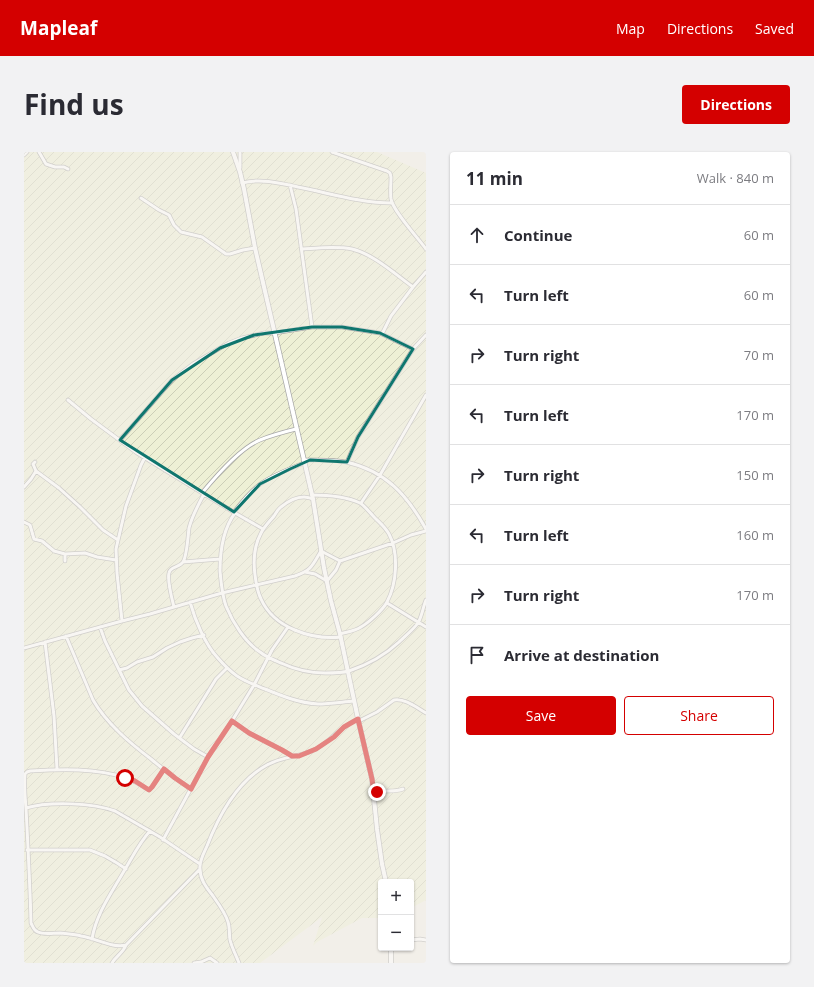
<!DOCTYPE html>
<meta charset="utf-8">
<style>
:root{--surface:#fff;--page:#f2f2f3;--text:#2b2b33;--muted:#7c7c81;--line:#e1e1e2;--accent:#d40000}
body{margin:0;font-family:"Open Sans",sans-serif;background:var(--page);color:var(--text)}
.controls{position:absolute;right:12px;bottom:12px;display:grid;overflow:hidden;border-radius:4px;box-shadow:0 1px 3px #0004}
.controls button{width:36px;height:36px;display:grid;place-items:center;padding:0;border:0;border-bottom:1px solid var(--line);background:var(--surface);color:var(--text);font:20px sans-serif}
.stop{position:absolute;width:12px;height:12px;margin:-9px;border:3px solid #d40000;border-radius:50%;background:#fff}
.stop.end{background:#d40000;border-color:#fff;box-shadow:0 1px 4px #0008}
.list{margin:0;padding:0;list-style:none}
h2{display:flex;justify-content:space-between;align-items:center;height:52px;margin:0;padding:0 16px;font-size:17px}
h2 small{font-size:13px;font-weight:400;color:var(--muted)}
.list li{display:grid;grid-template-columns:26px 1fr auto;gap:12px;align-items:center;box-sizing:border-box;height:60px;padding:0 16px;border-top:1px solid var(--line)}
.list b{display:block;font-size:15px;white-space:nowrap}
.list em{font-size:13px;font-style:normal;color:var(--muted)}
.actions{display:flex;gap:8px;padding:12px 16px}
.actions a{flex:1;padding:9px 0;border:1px solid var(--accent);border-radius:4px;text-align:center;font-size:14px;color:var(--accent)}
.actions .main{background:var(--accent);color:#fff}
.icon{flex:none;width:22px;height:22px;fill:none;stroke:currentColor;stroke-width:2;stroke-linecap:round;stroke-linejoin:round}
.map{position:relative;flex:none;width:402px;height:811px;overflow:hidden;border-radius:4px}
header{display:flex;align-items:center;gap:24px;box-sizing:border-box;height:56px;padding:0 20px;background:var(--accent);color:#fff}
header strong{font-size:19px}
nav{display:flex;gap:22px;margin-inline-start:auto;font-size:14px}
.intro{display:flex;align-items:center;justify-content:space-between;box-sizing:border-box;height:96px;padding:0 24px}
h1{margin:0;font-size:28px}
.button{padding:10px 18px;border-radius:4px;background:var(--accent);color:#fff;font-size:14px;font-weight:700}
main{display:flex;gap:24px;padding:0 24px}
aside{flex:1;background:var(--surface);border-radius:4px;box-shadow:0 1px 3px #0004}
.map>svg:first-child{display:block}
</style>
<header>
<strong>Mapleaf</strong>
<nav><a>Map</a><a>Directions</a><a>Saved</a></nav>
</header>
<div class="intro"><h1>Find us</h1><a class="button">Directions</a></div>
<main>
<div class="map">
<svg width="402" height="811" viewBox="0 0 402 811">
<defs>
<pattern id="farmland-furrows" width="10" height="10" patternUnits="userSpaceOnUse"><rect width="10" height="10" fill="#eef0d5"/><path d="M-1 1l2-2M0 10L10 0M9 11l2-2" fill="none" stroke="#ccceb7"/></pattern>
</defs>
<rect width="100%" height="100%" fill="#f2efe9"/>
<path fill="url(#farmland-furrows)" d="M0 0H353L402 21V748L387 756V730H357V766H338L293 790 289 794 298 765 236 811H0Z"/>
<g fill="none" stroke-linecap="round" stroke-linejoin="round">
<g stroke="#a9a9a9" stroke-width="4.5">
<path id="minor" d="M15 0 22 12 31 15H40L44 17
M216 0V16
M308 0 363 19 366 21 367 25C367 32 366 40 367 47 369 59 394 86 402 97
M0 3 3 0
M218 31C236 26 256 31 274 35 305 41 336 51 368 51
M266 33 272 57 288 175
M117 46 135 58 145 63 150 73 157 80 178 85 202 102H206L219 98 231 96
M278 97C295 96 312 94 328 97 349 102 371 122 389 135
M358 182 367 164 389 135 402 120
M44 248 67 267 113 301 211 361 239 377
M96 288 148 228 169 212 196 196 205 191 218 186 240 181H250L288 175H318L356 181 389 197
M279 308C294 308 308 307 322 310 362 319 383 343 402 377
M323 310 334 285 389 197 402 183
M12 319 35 336 56 355 79 378 94 388
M0 335 7 327 12 319 9 312 11 310
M178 341C192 324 216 296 236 288 248 283 260 280 272 277
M288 343C304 343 321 344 336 351 341 354 346 361 351 366 356 371 361 375 365 382 375 401 373 431 363 450 359 458 344 471 337 475 331 479 323 480 316 482
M289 347C286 346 282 345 280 345 272 345 263 350 257 355 254 357 252 361 250 364 245 370 240 375 237 381 230 394 229 408 231 423 232 431 233 439 237 447 250 476 287 488 317 485
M337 351 356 323 402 243
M210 360C217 351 226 340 235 333 247 324 267 316 280 311
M211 361C199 377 196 399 196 419 197 430 198 443 202 454 209 471 221 490 236 500 242 505 250 508 257 511 272 518 285 521 301 521 309 521 318 521 325 519 343 513 361 503 375 490 381 484 389 478 394 471 398 464 399 455 402 448
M0 370 6 373 10 387 18 389 30 399 41 402V409
M41 402 61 401 73 405 92 408
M159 410 196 407
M281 420 291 422 303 429 312 418 316 409
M166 450C171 468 181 492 193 505 199 512 206 519 213 524 222 530 231 533 241 537 258 544 275 551 294 552 306 552 318 550 330 549
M363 451 402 475
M150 455C148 447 143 429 145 421 146 414 155 416 159 410 163 404 164 384 165 376 168 364 174 353 180 342
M98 469 93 421 92 397 102 354 117 313 121 305
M76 475 81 489 105 538 118 554 150 582 170 597 184 605
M42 484 69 548C83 572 106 591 127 607 140 618 153 628 167 637
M21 490 30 564 33 617
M0 496 98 469 126 462 198 441 271 424C288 418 288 414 297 399L316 409 369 391 387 383 402 379
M95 518 103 516 113 510 129 505 143 496 156 490 168 486 180 483
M208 569 225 581 258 598 268 604
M335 569 353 560 370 548C381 546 393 556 402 561
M156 585 192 527 203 516
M140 617 128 635 125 638C120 636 116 632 111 630 109 628 106 627 103 626 71 616 39 617 6 619L3 620 1 622C0 633 1 645 2 656 4 694 6 732 7 771 9 775 10 779 14 780 20 783 29 781 36 781 43 782 50 782 57 784 71 786 90 797 102 793L176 717
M350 642C357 637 369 641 379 637
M2 656C25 649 69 651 91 659L136 685 176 712
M139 688 184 605 208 569 230 533 248 498 264 475
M3 698H66L81 704 93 711 102 717
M68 787C72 762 88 740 100 719 108 706 115 691 126 679
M387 788 396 787 402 788
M88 811C92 804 99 801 102 793
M170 811 177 810 186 806 193 811
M215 811C212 803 208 796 206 788 205 782 206 776 204 770 202 762 194 751 189 744 183 736 176 728 176 717 175 709 180 701 183 694 195 663 213 629 243 613 259 604 277 605 292 597 308 588 317 574 334 567"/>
</g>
<g stroke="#a9a9a9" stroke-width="5.5">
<path id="tertiary" d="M209 0 216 20 220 37 231 96 289 347 300 416 307 449 316 482 334 567 348 627 353 677 358 712 362 730
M367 796V811"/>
</g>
<use href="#minor" stroke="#fff" stroke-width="3"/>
<use href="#tertiary" stroke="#fff" stroke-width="4"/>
</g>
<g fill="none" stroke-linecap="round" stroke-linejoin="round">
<path stroke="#d40000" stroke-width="5" d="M101 626 111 629 125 638 128 635 140 617 151 626 167 637 184 605 208 569 225 581 258 598 268 604H275L292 597 310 585 320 575 334 567 348 627 350 642 353 640"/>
</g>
<path d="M0 0H402V811H0ZM288 175H318L356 181 389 197 334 285 323 310 286 308 266 317 236 332 210 360 96 288 148 228 196 196 230 183Z" fill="#f2efe9" fill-opacity=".55" fill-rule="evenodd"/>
<path fill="none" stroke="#0f766e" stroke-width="3" stroke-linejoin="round" d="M288 175H318L356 181 389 197 334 285 323 310 286 308 266 317 236 332 210 360 96 288 148 228 196 196 230 183Z"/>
</svg>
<div class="controls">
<button>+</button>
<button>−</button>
</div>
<div class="stop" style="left:101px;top:626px"></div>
<div class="stop end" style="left:353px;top:640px"></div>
</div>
<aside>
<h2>11 min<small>Walk · 840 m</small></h2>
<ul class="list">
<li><svg class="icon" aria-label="ahead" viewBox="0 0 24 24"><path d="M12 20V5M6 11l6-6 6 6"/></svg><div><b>Continue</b></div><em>60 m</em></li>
<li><svg class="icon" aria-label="left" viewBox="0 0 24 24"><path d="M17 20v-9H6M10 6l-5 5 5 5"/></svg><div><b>Turn left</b></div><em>60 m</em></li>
<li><svg class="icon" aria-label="right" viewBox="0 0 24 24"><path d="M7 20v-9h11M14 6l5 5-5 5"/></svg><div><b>Turn right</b></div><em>70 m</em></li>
<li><svg class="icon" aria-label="left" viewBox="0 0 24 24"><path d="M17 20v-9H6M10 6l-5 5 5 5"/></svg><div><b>Turn left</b></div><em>170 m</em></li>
<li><svg class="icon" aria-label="right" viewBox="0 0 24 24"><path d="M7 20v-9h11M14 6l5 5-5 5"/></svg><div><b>Turn right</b></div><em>150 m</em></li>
<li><svg class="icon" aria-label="left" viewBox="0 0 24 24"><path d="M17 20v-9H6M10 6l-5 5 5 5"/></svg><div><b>Turn left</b></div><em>160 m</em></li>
<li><svg class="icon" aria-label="right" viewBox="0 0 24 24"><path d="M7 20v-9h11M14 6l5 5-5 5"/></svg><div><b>Turn right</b></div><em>170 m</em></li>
<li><svg class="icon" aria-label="arrive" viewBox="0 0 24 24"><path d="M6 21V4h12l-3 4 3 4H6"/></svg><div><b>Arrive at destination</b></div></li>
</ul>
<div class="actions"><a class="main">Save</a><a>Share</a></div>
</aside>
</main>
